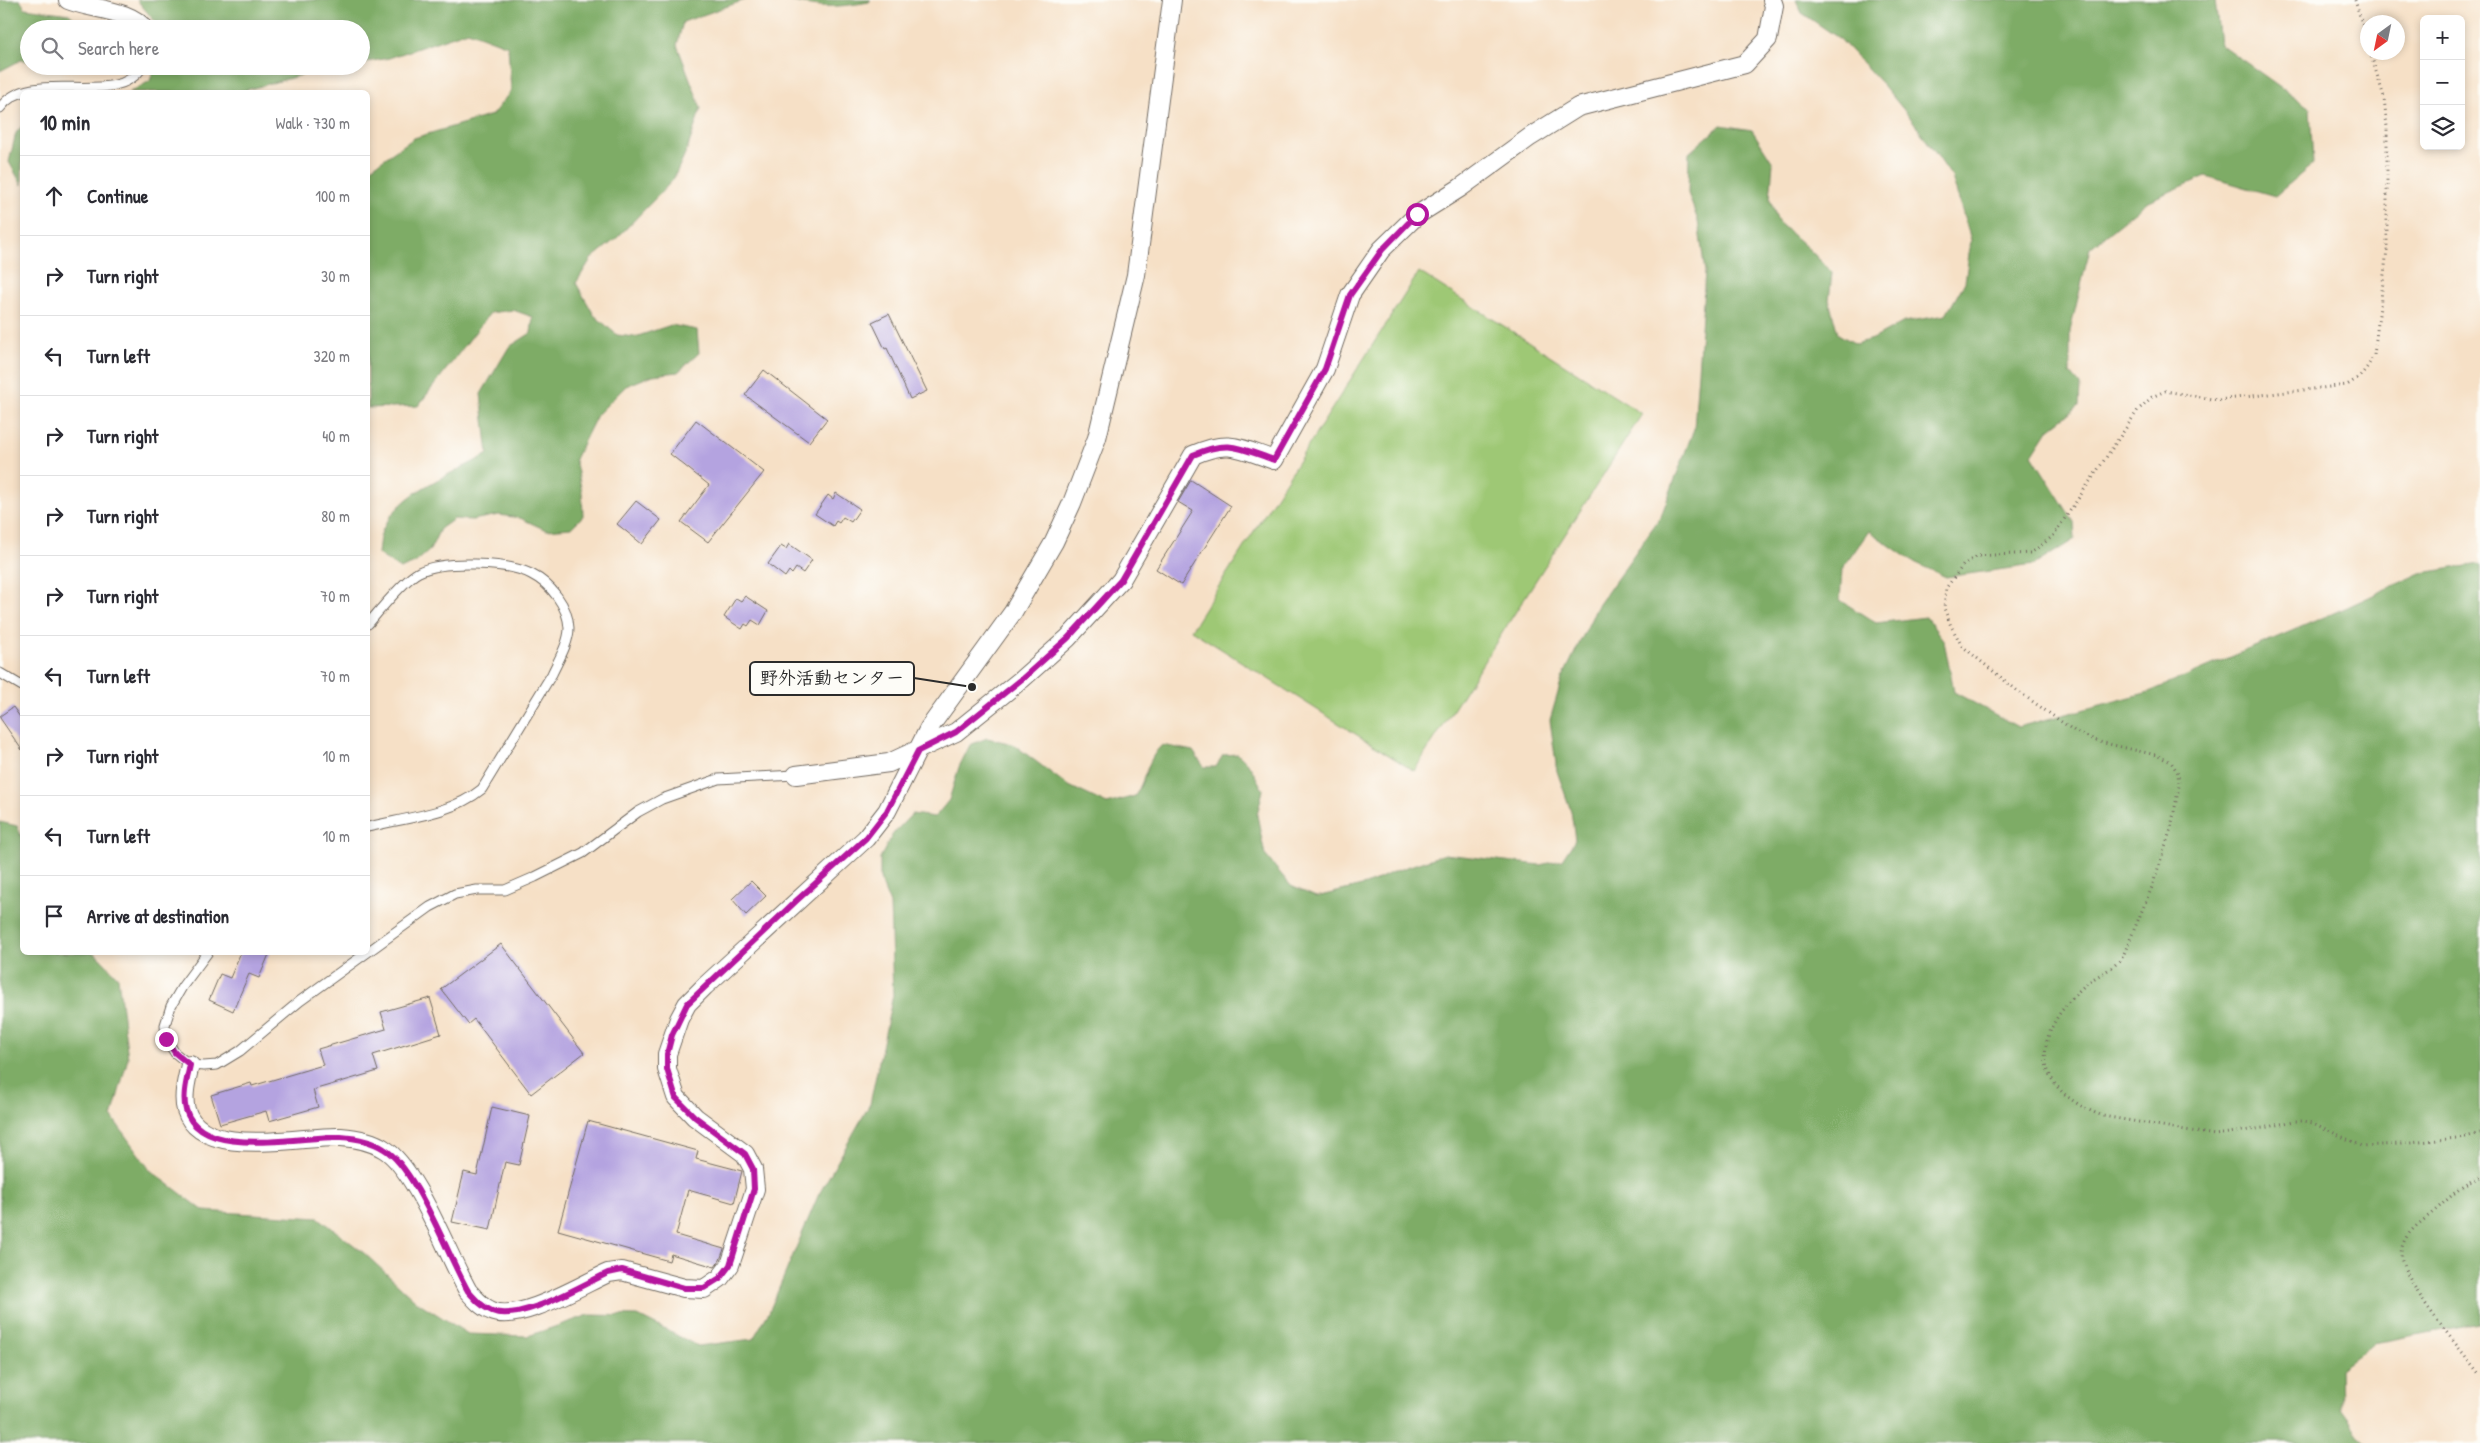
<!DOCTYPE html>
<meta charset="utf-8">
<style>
:root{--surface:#fff;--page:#f2f2f3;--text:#2b2b33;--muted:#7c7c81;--line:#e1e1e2}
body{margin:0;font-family:"Patrick Hand","Klee One",sans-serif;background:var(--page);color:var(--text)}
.controls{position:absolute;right:15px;top:15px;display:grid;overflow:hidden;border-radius:8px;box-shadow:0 2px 8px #0003}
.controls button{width:45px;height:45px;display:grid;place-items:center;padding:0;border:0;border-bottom:1px solid var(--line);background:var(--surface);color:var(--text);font:25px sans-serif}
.compass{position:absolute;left:2360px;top:15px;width:45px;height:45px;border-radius:50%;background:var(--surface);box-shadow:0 2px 8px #0003;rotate:213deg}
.stop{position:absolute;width:15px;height:15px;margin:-11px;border:4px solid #b5179e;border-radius:50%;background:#fff}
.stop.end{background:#b5179e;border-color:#fff;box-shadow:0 1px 5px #0008}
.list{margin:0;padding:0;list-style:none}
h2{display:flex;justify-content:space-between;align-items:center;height:65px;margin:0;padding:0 20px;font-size:21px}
h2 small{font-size:16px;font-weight:400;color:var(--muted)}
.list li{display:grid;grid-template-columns:32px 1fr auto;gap:15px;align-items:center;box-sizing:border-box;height:80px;padding:0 20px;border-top:1px solid var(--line)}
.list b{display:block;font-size:19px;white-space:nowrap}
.list em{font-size:16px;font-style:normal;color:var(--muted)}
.icon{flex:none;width:28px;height:28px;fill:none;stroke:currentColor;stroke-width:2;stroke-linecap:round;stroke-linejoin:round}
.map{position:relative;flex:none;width:2480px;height:1443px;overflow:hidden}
.search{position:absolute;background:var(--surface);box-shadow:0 2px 8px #0003;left:20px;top:20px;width:350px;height:55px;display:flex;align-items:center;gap:12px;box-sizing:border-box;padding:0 18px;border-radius:28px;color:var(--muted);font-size:19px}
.panel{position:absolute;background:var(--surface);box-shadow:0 2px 8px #0003;left:20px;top:90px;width:350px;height:865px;border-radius:8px}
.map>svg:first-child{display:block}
</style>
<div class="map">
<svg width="2480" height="1443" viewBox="0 0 2480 1443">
<rect width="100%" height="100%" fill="#fdfcf7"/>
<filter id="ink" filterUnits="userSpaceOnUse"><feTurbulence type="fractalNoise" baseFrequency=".02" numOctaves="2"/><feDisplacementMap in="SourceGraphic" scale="10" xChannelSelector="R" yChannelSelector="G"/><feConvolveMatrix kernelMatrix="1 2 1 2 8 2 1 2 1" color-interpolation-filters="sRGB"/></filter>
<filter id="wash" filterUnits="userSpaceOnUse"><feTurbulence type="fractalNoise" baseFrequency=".0096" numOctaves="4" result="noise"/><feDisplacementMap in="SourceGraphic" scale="20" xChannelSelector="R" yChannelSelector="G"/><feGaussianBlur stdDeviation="1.12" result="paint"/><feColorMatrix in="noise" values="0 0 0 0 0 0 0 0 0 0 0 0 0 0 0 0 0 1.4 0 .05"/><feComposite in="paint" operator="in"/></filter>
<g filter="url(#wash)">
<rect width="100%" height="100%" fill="#f6e0c6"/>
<path fill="#9ec875" stroke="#647a50" d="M1419 272 1642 414 1414 771 1191 630Z"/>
<path fill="#7eac66" stroke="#546c48" d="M0 0H20L25 8 69 14 86 29H29V61L21 60 0 71Z
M137 0H745L683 22 677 45 701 108 688 147 673 180 617 238 591 259 576 283 594 315 617 335 635 337 671 325 697 330 699 353 678 372 653 375 626 386 597 415 575 459 582 492 583 516 571 528 546 530 520 518 499 515 472 520 454 519 440 529 430 550 415 563 400 569 378 554C379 547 379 538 382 531 402 488 451 476 488 454L481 394 509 347 531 333 533 317 513 310 490 313 418 406 368 408V170L414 138 492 115 511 91 508 46 468 31 389 58 361 63V29H158L157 24Z
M784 0H871L869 2C836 8 818 8 784 0Z
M1796 0H2215L2220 44 2310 108 2313 164 2275 196 2206 176 2148 201 2090 248 2070 331V373L2080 385 2079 406 2048 430 2032 455 2074 522 2075 539 2034 565 1946 577 1912 561 1869 531 1842 569 1840 600 1876 623 1926 617 1944 641 1954 692 2018 727 2149 692 2343 609 2421 573 2480 564V1323L2374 1343 2340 1368 2341 1409 2366 1443H0V822L17 826 22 839V952L95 953 118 977 128 1058 112 1117 150 1170 204 1211 319 1218 364 1253 416 1301 468 1334 528 1336 589 1315 638 1316 698 1346 753 1339 769 1312 818 1196 870 1104 893 995 890 904 880 879V858L893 834 912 814 935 817 949 800 959 767 970 745 987 738 1013 744 1067 785 1107 804 1135 796C1146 779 1147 759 1162 745L1193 751 1204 767H1216L1223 755 1238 754 1250 766 1263 790 1257 815 1265 855 1291 886 1316 897 1366 885 1395 871 1445 854 1540 865 1562 860 1575 840 1571 811 1557 771 1550 720 1562 679 1597 607 1661 516 1694 429 1705 272 1698 221 1688 193 1689 153 1721 125 1752 130 1773 163 1770 199 1778 222 1812 252 1832 273 1829 300 1838 334 1856 344 1875 338 1904 322 1946 315 1965 282 1971 240 1952 177 1913 121 1884 86 1840 39 1802 13Z
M155 66H345L309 73 239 92H130L150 81Z
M22 126V185L9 162 16 133Z"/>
<g id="blocks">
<path fill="#b4a3e0" d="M889 314 927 391 910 399 887 348 885 349 872 322Z
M764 370 827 419 809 442 745 395Z
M696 420 764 472 708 542 681 522 709 485 670 454Z
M1191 480 1231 506 1181 585 1156 569 1193 511 1178 502Z
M836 493 860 509 851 522 843 517 839 523 836 521 833 526 815 514 828 495 833 499Z
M636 501 661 520 642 544 617 524Z
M789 544 812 560 803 573 796 568 792 574 789 571 785 577 768 564 781 546 786 549Z
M745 596 768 611 760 625 752 620 748 626 745 624 742 629 724 617 736 598 741 601Z
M13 707 22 720V750L0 718V716Z
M751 881 766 896 746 915 732 899Z
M501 944 584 1053 531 1094 474 1019 468 1024 441 989Z
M241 952H270L259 978 249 974 233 1011 209 1000 220 974 230 978Z
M430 998 441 1034 373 1055 378 1071 313 1090 318 1107 269 1121 266 1111 220 1124 211 1095 251 1083 252 1086 323 1065 318 1049 386 1029 381 1012Z
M492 1107 530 1116 519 1165 505 1162 490 1230 452 1222 464 1172 477 1175Z
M588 1121 698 1151 696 1159 742 1171 734 1203 688 1190 676 1235 724 1249 720 1260 715 1267 671 1254 669 1261 558 1230Z"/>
</g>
</g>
<g filter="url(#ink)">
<use href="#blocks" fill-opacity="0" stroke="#726a61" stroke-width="1"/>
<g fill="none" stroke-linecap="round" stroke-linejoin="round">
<g stroke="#726a61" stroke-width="11">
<path id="service" d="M0 108C32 64 116 111 143 66
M368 624C378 612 406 578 419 572 442 560 508 562 531 574 551 584 568 606 569 628 569 643 558 661 552 674L482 789C452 814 405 818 368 827
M0 673 22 686
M208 952 182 987 171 1006 165 1025 166 1039 175 1053 190 1065 204 1066 217 1065 240 1051 300 1001 430 907 455 894 477 890H505L535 877 583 853 638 812 662 799 693 788 718 779 796 775"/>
</g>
<g stroke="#726a61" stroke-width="20">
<path id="minor" d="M68 0C88 9 133 10 144 29
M796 775 889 763 956 732 1022 679 1068 638 1121 580 1193 455C1229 439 1239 448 1274 460L1325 369 1350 295 1381 250 1417 215 1460 188 1530 137 1578 107 1745 64 1768 39 1774 6 1772 0
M190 1065C187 1078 182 1096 186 1110 202 1161 303 1135 341 1137 355 1138 372 1141 384 1149 416 1168 448 1256 468 1291 475 1299 482 1307 492 1311 519 1323 581 1285 608 1273L622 1271 684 1288 704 1289 720 1278 730 1265 755 1189 753 1169 745 1154 695 1117 676 1097 667 1069V1054L679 1019 687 1004 705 986 866 838 887 811 929 728 1013 612 1054 542 1072 503 1097 438 1136 275 1172 0"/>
</g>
<path stroke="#726a61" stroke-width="3" stroke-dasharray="1 4" stroke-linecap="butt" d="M2355 0 2368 44
M2370 52 2384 97 2387 127V250L2374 355C2367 369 2361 377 2347 385L2218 400 2165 391 2152 397 2138 410 2053 536 2031 553 1977 556 1964 564 1946 588 1944 608 1951 626 1962 646 2019 692 2076 732 2100 742 2156 755 2171 762 2178 773 2179 786 2171 828 2152 887 2123 956C2113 971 2097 974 2084 986 2030 1036 2029 1088 2103 1116L2215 1135 2263 1128 2294 1121H2304L2313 1123 2362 1146 2401 1144 2466 1137 2480 1133
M2480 1177C2460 1185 2448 1200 2432 1213 2418 1225 2402 1234 2401 1254 2400 1279 2463 1352 2480 1375"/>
<use href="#service" stroke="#fff" stroke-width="9"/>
<use href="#minor" stroke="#fff" stroke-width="18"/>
</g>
</g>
<g fill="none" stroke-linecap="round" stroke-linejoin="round" filter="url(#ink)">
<path stroke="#b5179e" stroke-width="6" d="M166 1039 175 1053 190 1065C187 1079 182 1096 186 1110 202 1161 303 1135 341 1137 355 1138 372 1141 384 1149 416 1168 448 1256 468 1291 475 1299 482 1307 492 1311 520 1323 581 1285 608 1273L622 1270 684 1288H704L720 1278 730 1265 754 1189 753 1169 745 1154 695 1117 676 1098 667 1069V1054L672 1035 687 1004 796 901 866 838 887 811 918 751 956 732 1022 679 1068 638 1121 580 1193 455C1229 439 1239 448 1274 460L1325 369 1350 295 1382 250 1417 214"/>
</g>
<path fill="none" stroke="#2b2b2b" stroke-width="2" d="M972 687L914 678"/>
<circle fill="#2b2b2b" stroke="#fdfcf7" stroke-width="2" cx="972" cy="687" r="5"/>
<rect fill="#fdfcf7" stroke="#2b2b2b" stroke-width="2" x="750" y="662" width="164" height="33" rx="5"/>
<g font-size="18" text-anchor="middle" font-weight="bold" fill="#2b2b2b">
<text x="832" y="684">野外活動センター</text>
</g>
</svg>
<div class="controls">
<button>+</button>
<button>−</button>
<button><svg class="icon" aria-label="layers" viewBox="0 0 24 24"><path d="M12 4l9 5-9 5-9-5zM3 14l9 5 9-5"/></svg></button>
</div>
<svg class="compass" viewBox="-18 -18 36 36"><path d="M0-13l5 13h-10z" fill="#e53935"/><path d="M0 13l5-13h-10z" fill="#7c7c81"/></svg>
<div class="stop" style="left:1417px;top:214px"></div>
<div class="stop end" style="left:166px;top:1039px"></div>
<div class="search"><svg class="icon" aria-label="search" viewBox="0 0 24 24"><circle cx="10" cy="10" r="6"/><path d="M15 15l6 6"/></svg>Search here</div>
<section class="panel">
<h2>10 min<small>Walk · 730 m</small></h2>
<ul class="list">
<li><svg class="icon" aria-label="ahead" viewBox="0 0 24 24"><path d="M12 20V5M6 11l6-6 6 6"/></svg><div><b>Continue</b></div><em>100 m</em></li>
<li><svg class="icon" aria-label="right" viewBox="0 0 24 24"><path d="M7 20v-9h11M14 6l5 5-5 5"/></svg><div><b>Turn right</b></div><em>30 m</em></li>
<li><svg class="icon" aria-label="left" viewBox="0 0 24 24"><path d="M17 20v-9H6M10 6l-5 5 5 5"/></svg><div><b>Turn left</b></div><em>320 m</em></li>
<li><svg class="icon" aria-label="right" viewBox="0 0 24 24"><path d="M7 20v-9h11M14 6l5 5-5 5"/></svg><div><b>Turn right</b></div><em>40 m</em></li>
<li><svg class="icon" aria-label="right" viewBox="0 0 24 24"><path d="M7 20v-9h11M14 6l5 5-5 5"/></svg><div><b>Turn right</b></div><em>80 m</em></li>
<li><svg class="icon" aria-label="right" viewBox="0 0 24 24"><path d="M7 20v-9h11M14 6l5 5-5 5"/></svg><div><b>Turn right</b></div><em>70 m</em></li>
<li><svg class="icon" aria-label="left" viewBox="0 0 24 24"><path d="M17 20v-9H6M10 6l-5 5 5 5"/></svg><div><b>Turn left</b></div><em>70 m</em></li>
<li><svg class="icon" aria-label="right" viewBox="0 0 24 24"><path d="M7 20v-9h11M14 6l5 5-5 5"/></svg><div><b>Turn right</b></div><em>10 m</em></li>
<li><svg class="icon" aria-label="left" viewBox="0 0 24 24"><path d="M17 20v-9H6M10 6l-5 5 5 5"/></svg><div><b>Turn left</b></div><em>10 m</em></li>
<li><svg class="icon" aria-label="arrive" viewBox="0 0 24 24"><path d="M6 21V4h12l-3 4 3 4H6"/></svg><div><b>Arrive at destination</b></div></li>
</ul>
</section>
</div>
